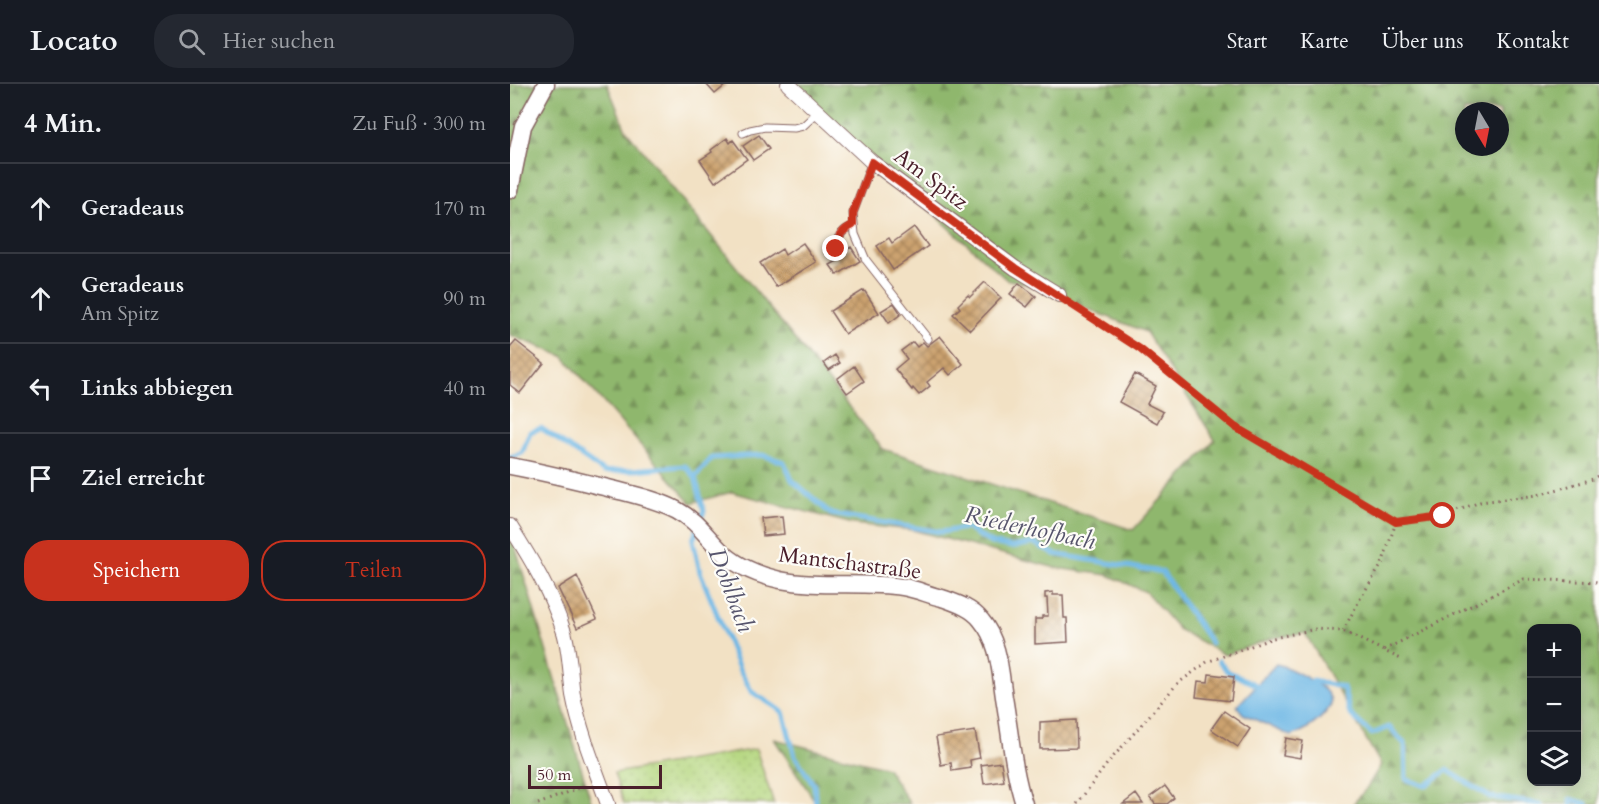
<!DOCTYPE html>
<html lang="de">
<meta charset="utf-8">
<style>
:root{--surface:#171b24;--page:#242831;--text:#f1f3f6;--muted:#9ea1a6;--line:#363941;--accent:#c8321e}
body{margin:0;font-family:Cardo,serif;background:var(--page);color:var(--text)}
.controls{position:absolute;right:18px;bottom:18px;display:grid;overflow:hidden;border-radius:12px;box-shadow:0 3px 15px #0003}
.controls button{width:54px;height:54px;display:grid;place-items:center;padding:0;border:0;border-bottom:2px solid var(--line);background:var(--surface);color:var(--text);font:30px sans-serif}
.compass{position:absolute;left:945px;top:18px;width:54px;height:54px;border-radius:50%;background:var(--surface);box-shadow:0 3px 15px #0003;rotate:170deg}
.scale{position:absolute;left:18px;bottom:15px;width:134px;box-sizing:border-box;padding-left:6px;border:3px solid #4a1f2b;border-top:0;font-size:16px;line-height:21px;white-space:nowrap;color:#4a1f2b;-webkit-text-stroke:4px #fdfcf7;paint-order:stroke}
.stop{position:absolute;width:18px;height:18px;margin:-14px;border:4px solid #c8321e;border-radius:50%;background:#fff}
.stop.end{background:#c8321e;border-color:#fff;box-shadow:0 2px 6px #0008}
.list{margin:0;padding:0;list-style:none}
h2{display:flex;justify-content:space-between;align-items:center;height:78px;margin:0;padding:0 24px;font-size:26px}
h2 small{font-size:20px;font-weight:400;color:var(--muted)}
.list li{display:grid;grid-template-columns:39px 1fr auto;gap:18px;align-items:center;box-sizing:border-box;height:90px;padding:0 24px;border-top:2px solid var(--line)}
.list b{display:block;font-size:22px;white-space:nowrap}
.list p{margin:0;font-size:20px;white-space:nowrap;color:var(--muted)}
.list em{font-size:20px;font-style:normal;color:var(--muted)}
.actions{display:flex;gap:12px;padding:18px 24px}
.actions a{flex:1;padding:14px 0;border:2px solid var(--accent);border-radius:24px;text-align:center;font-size:21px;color:var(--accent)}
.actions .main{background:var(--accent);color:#fff}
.icon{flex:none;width:33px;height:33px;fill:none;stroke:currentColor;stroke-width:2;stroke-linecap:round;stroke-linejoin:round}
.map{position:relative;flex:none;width:1089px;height:720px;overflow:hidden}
header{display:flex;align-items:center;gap:36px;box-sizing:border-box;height:84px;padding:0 30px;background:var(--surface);border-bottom:2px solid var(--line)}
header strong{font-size:28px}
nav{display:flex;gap:33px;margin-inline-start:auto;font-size:21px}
.search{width:420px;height:54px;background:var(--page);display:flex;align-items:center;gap:15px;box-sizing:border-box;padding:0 21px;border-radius:24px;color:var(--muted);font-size:22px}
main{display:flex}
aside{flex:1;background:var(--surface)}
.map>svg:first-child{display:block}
</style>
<header>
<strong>Locato</strong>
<div class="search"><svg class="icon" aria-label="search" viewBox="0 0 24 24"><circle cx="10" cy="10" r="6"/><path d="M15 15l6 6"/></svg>Hier suchen</div>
<nav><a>Start</a><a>Karte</a><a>Über uns</a><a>Kontakt</a></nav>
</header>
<main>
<aside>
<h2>4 Min.<small>Zu Fuß · 300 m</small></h2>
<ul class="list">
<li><svg class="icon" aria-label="ahead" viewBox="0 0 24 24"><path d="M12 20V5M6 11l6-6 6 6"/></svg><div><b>Geradeaus</b></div><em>170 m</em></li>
<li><svg class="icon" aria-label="ahead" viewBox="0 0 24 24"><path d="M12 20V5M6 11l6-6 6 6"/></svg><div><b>Geradeaus</b><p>Am Spitz</p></div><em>90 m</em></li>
<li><svg class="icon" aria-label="left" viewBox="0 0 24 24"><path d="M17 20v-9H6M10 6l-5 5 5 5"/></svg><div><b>Links abbiegen</b></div><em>40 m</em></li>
<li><svg class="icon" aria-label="arrive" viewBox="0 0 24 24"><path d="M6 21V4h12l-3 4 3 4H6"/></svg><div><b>Ziel erreicht</b></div></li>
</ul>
<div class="actions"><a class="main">Speichern</a><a>Teilen</a></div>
</aside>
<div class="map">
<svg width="1089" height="720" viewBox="0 0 1089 720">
<defs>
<pattern id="grass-dots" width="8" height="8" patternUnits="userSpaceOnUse" patternTransform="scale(1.5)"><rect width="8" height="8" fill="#b4d67e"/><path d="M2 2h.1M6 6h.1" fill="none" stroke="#9cb76d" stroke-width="1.8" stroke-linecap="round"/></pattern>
<pattern id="forest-firs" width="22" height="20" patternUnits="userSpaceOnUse" patternTransform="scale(1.5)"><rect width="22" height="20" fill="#8fb76d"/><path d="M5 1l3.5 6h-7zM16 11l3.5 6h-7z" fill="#77945a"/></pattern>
<pattern id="building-cross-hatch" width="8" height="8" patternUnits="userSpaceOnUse" patternTransform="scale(1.5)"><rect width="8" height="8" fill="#cca36f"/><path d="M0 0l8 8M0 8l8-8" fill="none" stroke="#a8845b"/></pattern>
</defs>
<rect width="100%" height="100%" fill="#fdfcf7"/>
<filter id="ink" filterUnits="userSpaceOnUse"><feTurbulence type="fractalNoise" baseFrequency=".0167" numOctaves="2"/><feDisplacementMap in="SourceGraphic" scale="12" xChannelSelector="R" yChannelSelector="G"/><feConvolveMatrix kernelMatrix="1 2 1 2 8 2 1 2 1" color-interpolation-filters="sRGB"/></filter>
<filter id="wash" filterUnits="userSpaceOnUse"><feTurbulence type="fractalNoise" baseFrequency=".008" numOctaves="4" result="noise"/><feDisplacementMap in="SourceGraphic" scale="24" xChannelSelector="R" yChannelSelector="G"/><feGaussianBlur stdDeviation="1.35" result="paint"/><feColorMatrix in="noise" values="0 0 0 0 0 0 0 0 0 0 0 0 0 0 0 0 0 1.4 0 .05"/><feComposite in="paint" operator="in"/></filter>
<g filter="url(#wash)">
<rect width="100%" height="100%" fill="#f2e1c4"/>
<path fill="url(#grass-dots)" stroke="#7f7a54" stroke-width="1.5" d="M246 665 264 720H114L104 689Z"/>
<path fill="url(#forest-firs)" stroke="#6c6b4c" stroke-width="1.5" fill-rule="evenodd" d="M0 0H97L116 46 373 365 623 446 705 356 636 248 508 197 497 196 281 0H1089V720H843L856 705 871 681 795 549 763 554 715 571 669 546 636 508 598 491 546 484 403 446 343 440 222 408 181 419 53 272 0 251ZM954 27H990V63H954ZM1022 544H1066V698H1022Z
M0 451 3 455 82 720H0Z
M264 655 377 684 400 720H307Z"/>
<path fill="#6db7e5" stroke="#5c6b88" stroke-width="1.5" d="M766 580C778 583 814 600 819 612 821 615 821 618 821 621 811 637 798 646 781 652L733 630 727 622Z"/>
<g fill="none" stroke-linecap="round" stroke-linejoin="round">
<path stroke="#6db7e5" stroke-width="5" d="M0 373 12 369 20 348 31 344 94 388 175 382 185 393 194 427 183 456 190 488 230 587 242 608 273 628 285 672 304 701 306 720
M185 393 202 374 252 371 274 378 282 396 321 430 431 448 456 444 481 459 502 463 524 459 544 470 652 488 701 559
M709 577 717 587 746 601
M802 597 833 603 840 630 862 650 879 643 895 660 896 695 915 702 937 686 980 713 1031 720
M1061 720V715L1077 720"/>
</g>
<g id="blocks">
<path fill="url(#building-cross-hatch)" d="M196 0H217L205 10Z
M249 51 259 65 243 76 233 62Z
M217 54 220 59 223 56 237 75 205 98 190 76 202 68 201 66Z
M404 143 418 162 383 186 367 162 379 154 382 159Z
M293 159 306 178 266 203 250 179 272 165 275 171Z
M341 163 350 177 327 191 320 181 329 176 326 172Z
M475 198 491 214 460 246 443 230 450 224 448 221 458 211 460 213Z
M509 199 526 212 517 223 500 210Z
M354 206 369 229 335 250 320 227Z
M384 219 391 230 379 239 371 227Z
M430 252 453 280 440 291 434 284 417 298 420 302 409 311 403 304 402 306 385 285 397 275 391 267 403 258 407 263 413 258 417 262Z
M6 257 34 279 10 309 0 301V264Z
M325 271 330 279 319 286 314 279Z
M344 282 354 297 337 309 327 295Z
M625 290 646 302 637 320 653 328 647 339 609 318Z
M272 432 274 450 253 452 251 434Z
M67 492 87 535 67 544 48 504Z
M543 508V511H553L554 534H557L558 558 525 560V535H532V532H538L537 514H535V509Z
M699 590 724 593 721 617 686 613 688 597 698 598Z
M714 627 740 645 728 663 701 645Z
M566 636 567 664 530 665V638Z
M465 647 470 674 460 676 461 684 442 687 441 679 431 681 426 653Z
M776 654 793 657 790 674 773 671Z
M491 678 494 697 474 700 471 681Z
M655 702 664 714 657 720H645L640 713Z
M626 710 633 720H613Z"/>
</g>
</g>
<g filter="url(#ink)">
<use href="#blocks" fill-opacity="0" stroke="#856361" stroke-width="1.5"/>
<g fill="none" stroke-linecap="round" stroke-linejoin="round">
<g stroke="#856361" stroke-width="9">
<path id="service" d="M233 49 240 46 255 43 284 44 293 42 308 28
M362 78 343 129 345 150 356 176 418 255
M326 165C326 153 332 146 343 142"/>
</g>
<g stroke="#856361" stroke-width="16">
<path id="minor" d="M278 0 362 78 505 184 549 211
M0 442C21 475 42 510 54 548 60 568 60 590 63 611 70 648 85 684 98 720"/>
</g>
<g stroke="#856361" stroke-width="19">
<path id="tertiary" d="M0 106 13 42 36 0
M0 382C33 388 65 396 98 404 120 410 146 415 167 426 187 437 194 450 210 466 226 482 248 491 270 496 310 504 352 497 393 503 406 505 419 511 432 514 446 519 462 524 471 536 489 557 490 586 494 613 500 648 503 686 514 720"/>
</g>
<path stroke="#856361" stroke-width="3" stroke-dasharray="1.5 4.5" stroke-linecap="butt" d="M560 219 630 265 725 343 886 438 933 432 970 418 1028 411 1083 395 1089 391
M833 547 851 513 872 480 886 438
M874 566 1014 495 1089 498
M28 720 77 701
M567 720 597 680 667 600 697 578 763 554 806 545 833 547 891 575"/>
<use href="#service" stroke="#fff" stroke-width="7"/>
<use href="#minor" stroke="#fff" stroke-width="14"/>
<use href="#tertiary" stroke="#fff" stroke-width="16"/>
</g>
</g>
<g fill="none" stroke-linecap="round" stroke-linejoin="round" filter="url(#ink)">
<path stroke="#c8321e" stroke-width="8" d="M326 165C327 153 332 146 343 141V129L362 78 505 184 630 265 725 343 886 438 933 432"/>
</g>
<g text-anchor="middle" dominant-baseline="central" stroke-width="4.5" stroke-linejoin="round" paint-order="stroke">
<g font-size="22" fill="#4a1f2b" stroke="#fdfcf7">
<text transform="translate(421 95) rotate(37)">Am Spitz</text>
<text transform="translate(340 479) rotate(7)">Mantschastraße</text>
</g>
<g font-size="24" font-style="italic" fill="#56546c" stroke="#fdfcf7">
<text transform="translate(520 444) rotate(12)">Riederhofbach</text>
<text transform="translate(221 506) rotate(69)">Doblbach</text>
</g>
</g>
</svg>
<div class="controls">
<button>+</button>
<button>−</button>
<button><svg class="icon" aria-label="layers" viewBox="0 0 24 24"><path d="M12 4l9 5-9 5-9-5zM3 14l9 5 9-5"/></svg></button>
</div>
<svg class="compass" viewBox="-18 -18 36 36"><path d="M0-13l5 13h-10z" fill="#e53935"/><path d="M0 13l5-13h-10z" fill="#9ea1a6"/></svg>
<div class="scale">50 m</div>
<div class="stop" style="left:933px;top:432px"></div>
<div class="stop end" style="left:326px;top:165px"></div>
</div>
</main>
